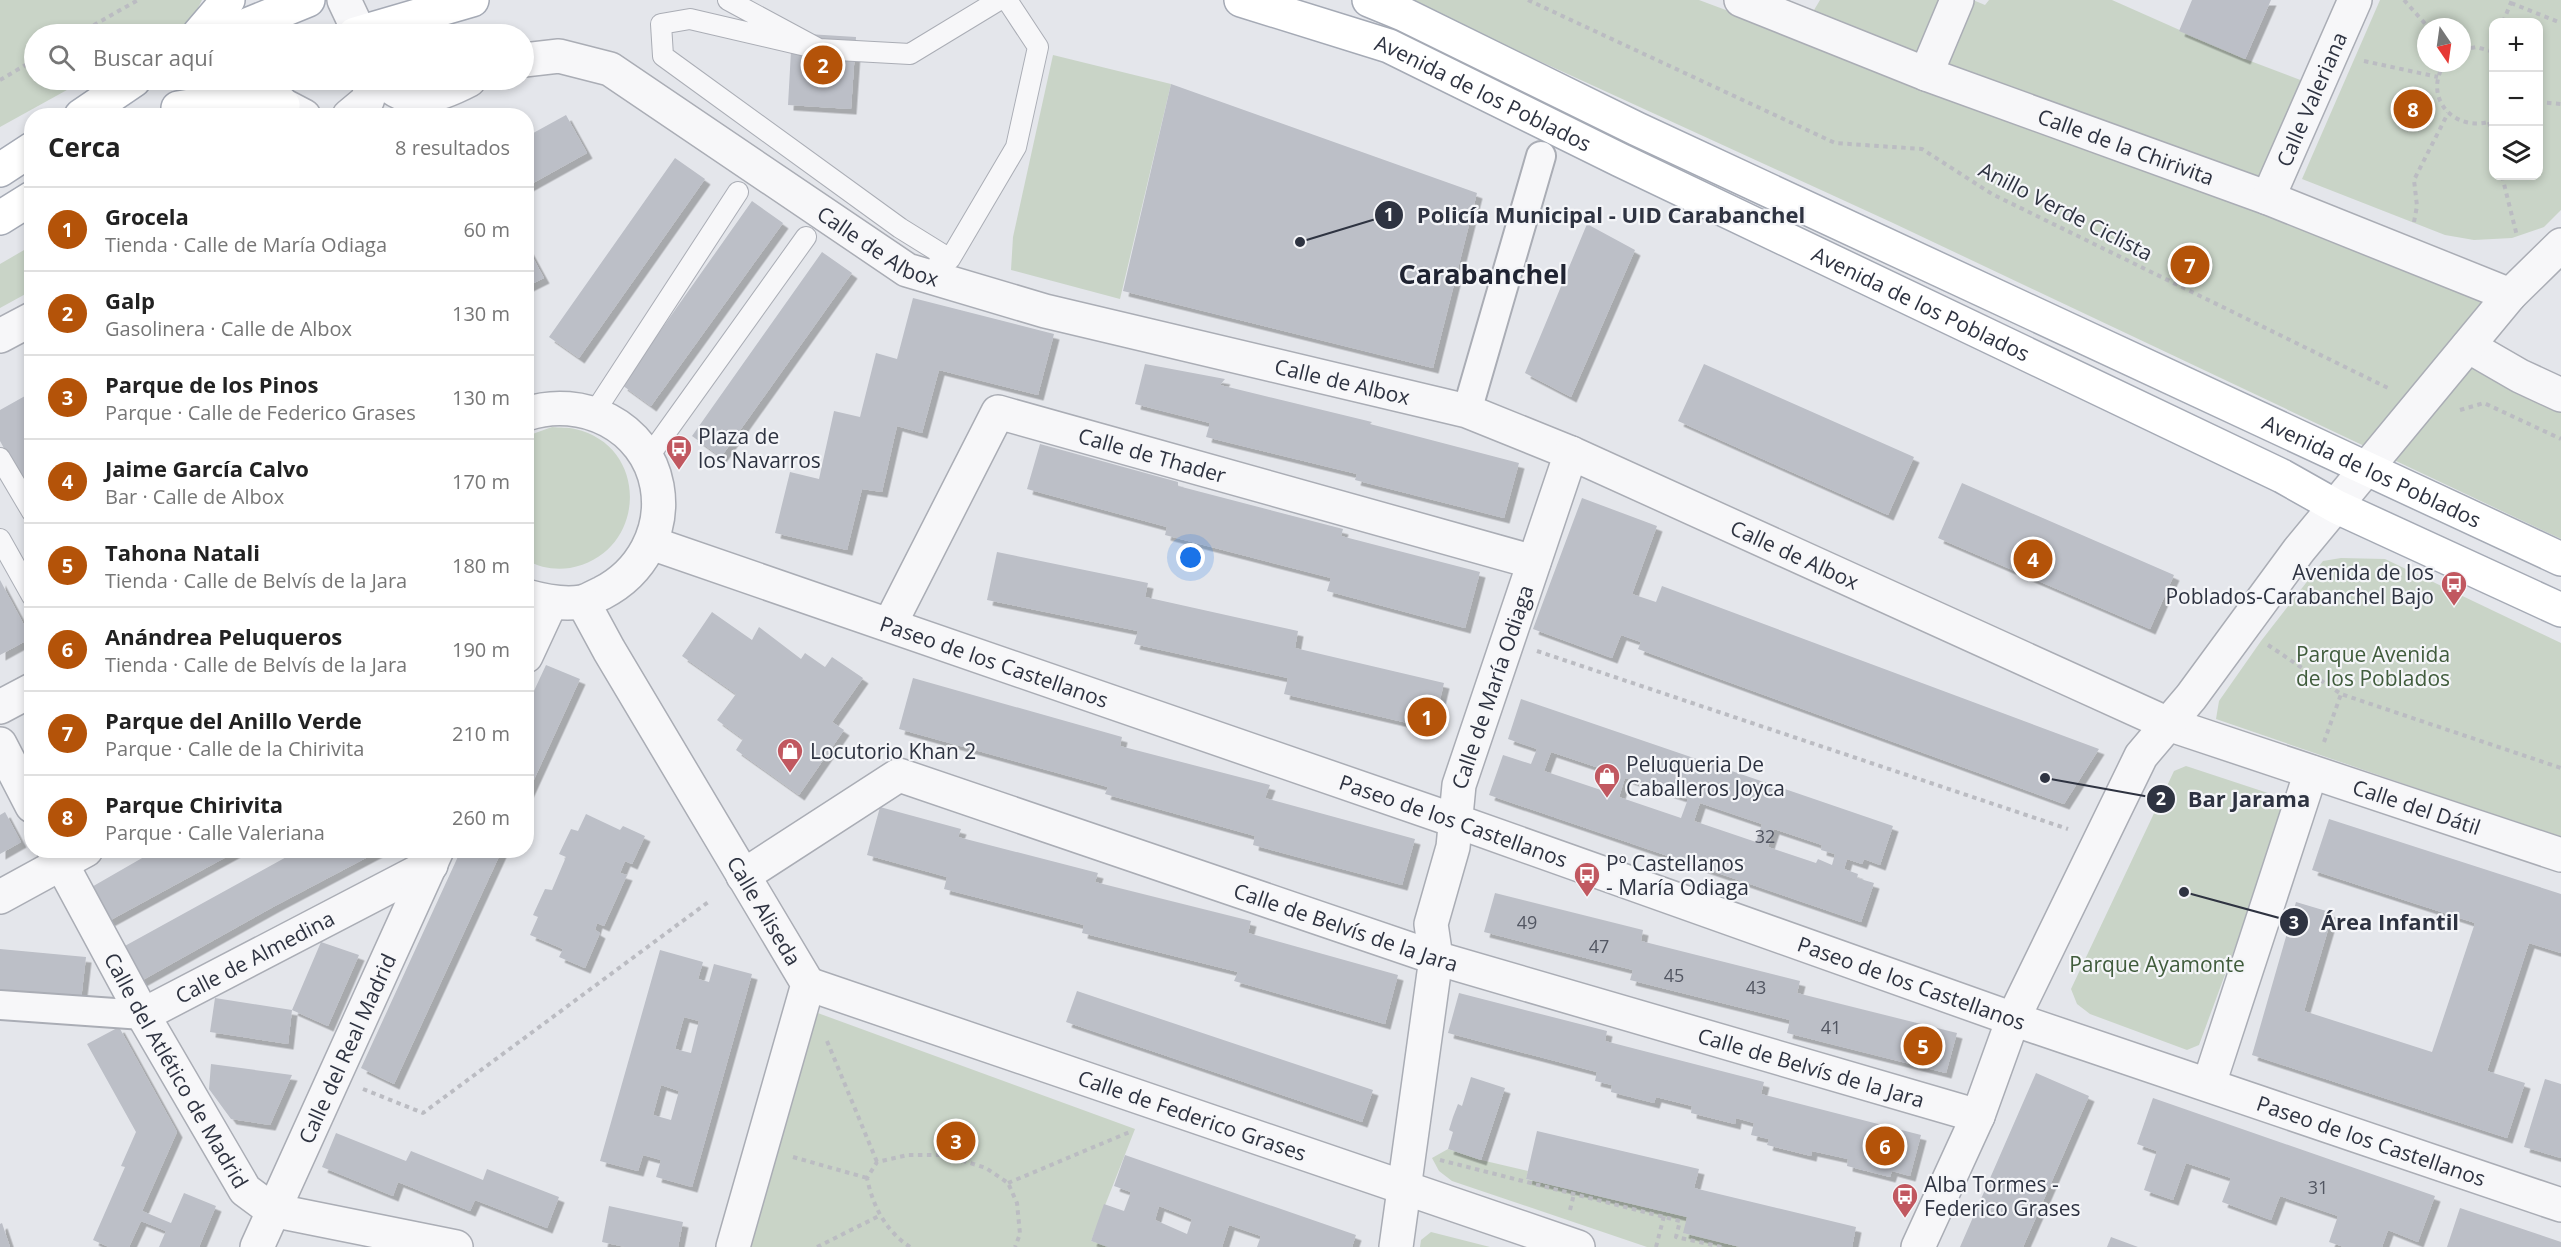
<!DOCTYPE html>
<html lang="es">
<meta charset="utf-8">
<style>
:root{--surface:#fff;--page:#f6f6f6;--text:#222;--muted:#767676;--line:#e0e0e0;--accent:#b45309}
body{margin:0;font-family:"Open Sans",sans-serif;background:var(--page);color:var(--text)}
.controls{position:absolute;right:18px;top:18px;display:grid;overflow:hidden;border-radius:12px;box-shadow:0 3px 9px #0003}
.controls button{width:54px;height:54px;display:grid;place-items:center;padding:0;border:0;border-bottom:2px solid var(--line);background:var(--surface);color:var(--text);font:30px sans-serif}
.compass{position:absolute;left:2417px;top:18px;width:54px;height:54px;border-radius:50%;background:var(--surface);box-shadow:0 3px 9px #0003;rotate:167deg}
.you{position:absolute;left:1191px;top:558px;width:21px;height:21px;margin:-15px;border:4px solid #fff;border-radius:50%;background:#1a73e8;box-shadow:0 0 0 9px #1a73e833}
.badge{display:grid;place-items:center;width:39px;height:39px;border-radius:50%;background:var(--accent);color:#fff;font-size:20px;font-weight:700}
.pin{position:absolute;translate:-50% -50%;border:3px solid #fff;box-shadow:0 2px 6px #0006}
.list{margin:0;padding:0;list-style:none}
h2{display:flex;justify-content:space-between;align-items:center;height:78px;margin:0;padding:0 24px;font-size:26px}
h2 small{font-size:20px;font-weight:400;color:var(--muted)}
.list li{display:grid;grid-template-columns:39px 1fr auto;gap:18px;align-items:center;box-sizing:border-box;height:84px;padding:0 24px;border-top:2px solid var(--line)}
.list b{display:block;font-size:22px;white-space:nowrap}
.list p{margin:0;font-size:20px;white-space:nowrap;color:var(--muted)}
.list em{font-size:20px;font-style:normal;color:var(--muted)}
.icon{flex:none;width:33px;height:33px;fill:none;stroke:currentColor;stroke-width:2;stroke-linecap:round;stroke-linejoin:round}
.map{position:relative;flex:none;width:2561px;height:1247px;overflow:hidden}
.search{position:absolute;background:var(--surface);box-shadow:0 3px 9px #0003;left:24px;top:24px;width:510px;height:66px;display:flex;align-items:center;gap:15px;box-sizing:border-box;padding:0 21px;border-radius:33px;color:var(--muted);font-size:22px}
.panel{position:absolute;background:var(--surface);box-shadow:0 3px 9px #0003;left:24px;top:108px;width:510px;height:750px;border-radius:24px}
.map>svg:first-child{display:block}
</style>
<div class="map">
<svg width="2561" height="1247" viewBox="0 0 2561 1247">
<defs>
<filter id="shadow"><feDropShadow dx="5.5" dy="5.5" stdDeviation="0" flood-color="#0004"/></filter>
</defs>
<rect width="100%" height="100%" fill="#e4e6eb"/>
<path fill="#c9d4c7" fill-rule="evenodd" d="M0 0H202L192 20 166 34H34V80H85L0 127Z
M1406 0H1699L1798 37 1820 0H1973L1985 5 1989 0H2112L2245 59 2303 81 2247 203 2501 306 2479 332 2561 405V539L1893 223Z
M2380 0H2561V210L2544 227 2512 238 2474 240 2445 235 2302 179ZM2538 22V176H2494V22ZM2426 27H2462V63H2426Z
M1053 55 1171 84 1120 299 1011 270 1013 237Z
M31 246V291L0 308V264Z
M552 427C560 428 568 427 575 429 651 446 647 554 570 568 555 570 540 568 527 560V436Z
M2341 558 2385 559 2561 643V838L2216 719 2219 701 2261 641 2323 561Z
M2186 766 2280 797 2285 812 2199 1045 2187 1050 2090 1014 2077 1004 2071 989 2174 771Z
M815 1012 1135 1129 1091 1241 1110 1247H751Z
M1448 1149 1481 1160 1528 1171 1526 1179 1687 1217 1684 1233 1740 1247H1647L1452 1181 1439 1171 1432 1158Z
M1431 1232 1490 1247H1420L1421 1240Z"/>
<path fill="#bcbfc7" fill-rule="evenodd" filter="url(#shadow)" d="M2192 0H2271L2245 59 2179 31Z
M792 33 856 37 851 109 788 105Z
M1171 84 1477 193 1433 368 1123 291Z
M566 115 587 153 526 187V137Z
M675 158 705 179 579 358 549 337Z
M752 201 783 223 651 406 622 385Z
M1587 224 1635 250 1571 397 1525 373Z
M526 245 544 278 526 287Z
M822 252 852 273 721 457 692 436Z
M913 298 1054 334 1038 395 939 370 922 433 897 426 882 492 862 489 847 550 775 533 790 472 819 479 834 411 860 417 876 353 897 359Z
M1145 364 1225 379 1220 385 1372 422 1370 424 1519 463 1504 518 1355 480 1357 474 1206 437 1210 423 1135 404Z
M1704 364 1914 457 1888 515 1678 421Z
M25 396 32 408V499L0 441V410Z
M1040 444 1178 482V486L1343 529 1341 536 1480 572 1465 628 1327 591 1331 578 1165 535 1167 527 1027 489Z
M1962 483 2174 575 2150 629 1938 538Z
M1582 498 1657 526 1632 594 1656 602 1662 586 2099 749 2064 804 1638 649 1641 642 1621 635 1612 658 1533 629Z
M997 552 1148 583 1145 597 1298 631 1295 648 1444 683 1433 729 1284 694 1288 678 1134 644 1138 631 987 600Z
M0 580 31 638 0 655Z
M712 612 752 640 759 627 801 659 805 653 825 667 832 657 863 678 832 722 844 730 799 795 736 750 743 739 717 720 736 694 682 656Z
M546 665 580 679 526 797V708Z
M913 678 1122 737 1120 746 1270 785 1265 798 1415 839 1402 885 1253 845 1255 836 1105 794 1108 787 899 729Z
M1521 699 1893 826 1880 865 1864 859 1862 864 1847 859 1844 869 1858 874 1857 878 1874 883 1861 922 1489 795 1503 755 1531 764 1537 749 1508 739ZM1551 752 1614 773 1607 792 1544 771ZM1625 778 1688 799 1681 818 1619 797ZM1700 803 1762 824 1756 842 1694 821ZM1774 829 1822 845 1821 850 1835 854 1832 865 1818 859 1816 863 1768 847Z
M32 705V725L22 709Z
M880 807 961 829 958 837 1098 873 1095 882 1251 921 1248 933 1398 975 1385 1024 1234 981 1238 972 1082 933 1084 925 944 889 947 877 867 855Z
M5 812 21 842 0 854V815Z
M586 814 620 830 623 826 645 836 632 864 625 861 620 873 627 875 604 926 597 923 595 930 600 933 585 968 559 957 563 949 530 935 538 917 533 915 545 889 552 890 566 857 559 854 571 829 578 831Z
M2329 819 2561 894V953L2529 943 2487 1071 2525 1083 2507 1138 2252 1055 2296 902 2333 913 2304 1011 2432 1052 2475 923 2312 870Z
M156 850H239L107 922 90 888Z
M299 850H381L273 907 141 981 123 947Z
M461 850H502L394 1084 361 1068Z
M1495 893 1643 930 1641 941 1800 981 1797 993 1957 1033 1946 1073 1787 1033 1790 1020 1630 980 1633 970 1484 932Z
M321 942 359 955 328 1026 292 1010 288 1044 210 1032 215 998 292 1010Z
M0 949 86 957 81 1000 0 991Z
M660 950 703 962 698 979 709 982 714 964 752 974 692 1187 656 1177 661 1160 643 1155 638 1171 600 1161ZM684 1017 699 1021 691 1053 675 1049ZM661 1085 679 1091 671 1120 653 1115Z
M1077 991 1373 1090 1362 1122 1066 1022Z
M1459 993 1607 1031 1605 1041 1764 1082 1761 1094 1921 1135 1910 1176 1892 1171 1890 1177 1847 1166 1848 1159 1812 1151 1811 1156 1767 1145 1769 1139 1751 1135 1754 1123 1736 1118 1735 1124 1691 1113 1692 1106 1656 1097 1654 1103 1611 1092 1612 1085 1595 1081 1597 1072 1448 1033Z
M119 1027 177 1132 142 1211 171 1223 184 1193 216 1206 199 1247H159L166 1231 141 1221 129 1247H109L93 1240 125 1167 121 1166 136 1132 87 1044Z
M211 1064 292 1075 270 1125 231 1119 209 1089Z
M2036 1073 2089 1096 2023 1247H1960Z
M1471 1077 1505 1088 1481 1160 1448 1149 1453 1132 1449 1130 1453 1117 1458 1104 1462 1106Z
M2545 1079 2561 1084V1158L2524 1147Z
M2153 1098 2435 1196 2418 1242 2388 1230 2382 1247H2344L2329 1242 2338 1216 2280 1196 2271 1220 2222 1202 2231 1178 2186 1163 2173 1200 2144 1190 2157 1151 2137 1144Z
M1537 1131 1699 1169 1694 1188 1856 1227 1852 1247H1740L1683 1233 1687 1217 1526 1179Z
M336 1133 406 1161 411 1151 483 1180 487 1169 559 1197 547 1228 475 1200 470 1211 398 1182 393 1196 322 1167Z
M1125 1155 1356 1235 1352 1247H1257L1261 1236 1229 1225 1222 1247H1108L1091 1241 1104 1204 1124 1211 1131 1192 1114 1186ZM1159 1206 1192 1219 1187 1234 1155 1220Z
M609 1206 683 1222 678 1247H625L602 1242Z
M2460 1208 2561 1242V1247H2447Z
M2 1223 10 1247H0V1224Z
M2111 1237 2138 1247H2107Z"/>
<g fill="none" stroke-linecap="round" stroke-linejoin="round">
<g stroke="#aaadb5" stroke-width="22">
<path id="service" d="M728 0 819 49 910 54 999 0
M819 49 690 19 661 24 663 56 900 228 950 259
M939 262 950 259 1016 147 1038 47 1007 0
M594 413 738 192
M0 458 32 512
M647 459 806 237
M0 539 32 596"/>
</g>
<g stroke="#aaadb5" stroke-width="32">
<path id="pedestrian" d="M1467 411 1541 156
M0 1005 143 1015"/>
</g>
<g stroke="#aaadb5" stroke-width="36">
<g id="minor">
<path d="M344 0 360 34"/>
<path id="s1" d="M1741 0 1926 74 2268 198 2510 295"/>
<path id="s2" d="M524 60 559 56 610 69 907 270 1045 311 1467 411 1571 453 2168 724 2561 855"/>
<path d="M1926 74 1957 0"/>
<path d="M258 80 283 105 304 116"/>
<path d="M383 80C410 108 440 95 469 80"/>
<path d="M349 116 367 101 374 80"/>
<path id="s3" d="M2268 198 2355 0"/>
<path d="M0 336 32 319"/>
<path d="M2468 346 2520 376 2561 395"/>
<path d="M526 414C582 395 646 426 657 486 665 531 641 573 602 593 595 596 588 601 581 602 562 605 544 601 526 596"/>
<path id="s4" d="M651 543 1456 821 2013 1019 2561 1205"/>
<path id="s5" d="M583 602 609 650 808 984 733 1247"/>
<path id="s6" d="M890 624 998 412 1534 562"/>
<path d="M526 656 551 602"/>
<path d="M0 744 32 806"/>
<path id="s7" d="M54 850 143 1015 245 1190 272 1210 456 1247"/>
<path id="s8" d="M743 876 899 775 1436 958 1978 1116"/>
<path d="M0 897 86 850"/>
<path id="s9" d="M808 984 1578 1247"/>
<path id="s10" d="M143 1015 431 865"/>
<path d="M2209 1084 2311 772"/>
<path id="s11" d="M257 1247 437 850"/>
<path id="s12" d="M1396 1247 1436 958 1431 924 1453 847 1459 785 1571 453"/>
<path d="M1918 1247 1978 1116 2013 1019 2141 756 2191 697 2299 550 2510 295 2561 245"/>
</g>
</g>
<g stroke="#aaadb5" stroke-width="36">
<path id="tertiary" d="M0 707 32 690"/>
</g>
<g stroke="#a5aab5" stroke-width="36">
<g id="primary">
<path id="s13" d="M1241 0 1389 46 1620 160 2282 476 2337 507 2561 610"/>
<path id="s14" d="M1369 0 1403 14 1637 129 2561 559"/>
<path d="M199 34 228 0"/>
<path d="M225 34 308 0"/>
<path d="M355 34 472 0"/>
<path d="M178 108 239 98 283 105"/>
<path d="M81 116 134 80"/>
<path d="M0 170 32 149"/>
<path d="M0 218 32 198"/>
</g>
</g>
<path stroke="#bbbcc2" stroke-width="4" stroke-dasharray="4.5 4.5" stroke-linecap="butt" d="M1528 0 1835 143 1922 149 1992 194 2390 389
M2404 0 2428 27
M2511 3 2561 23
M2503 22 2512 0
M78 34 138 0
M2462 50 2476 47 2494 52
M2364 61 2438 77
M2445 63C2421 98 2456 135 2494 120
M0 80 34 60
M2538 102 2561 104
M2489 122 2494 141
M2502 176 2517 236
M2414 222 2417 206 2414 180 2448 113
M2460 410 2484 403 2561 439
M2268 645 2341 694 2561 768
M1537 651 2068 829
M2324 742 2341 694
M827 1041 877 1162
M363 1089 423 1113 711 900
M793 1157 867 1178
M1440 1160 1680 1221 1676 1237 1722 1247
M1008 1183 1132 1131
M1570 1210 1574 1194
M817 1247 881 1215
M910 1247C886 1231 873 1207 867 1178L877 1162 908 1155H945L986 1168 1008 1183 1017 1203 1020 1234 1015 1247
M1656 1247 1664 1216"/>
<use href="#service" stroke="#f7f7f9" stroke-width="20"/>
<use href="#pedestrian" stroke="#f7f7f9" stroke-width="28"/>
<use href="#minor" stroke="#f7f7f9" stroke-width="33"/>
<use href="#tertiary" stroke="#f7f7f9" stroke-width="33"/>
<use href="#primary" stroke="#fff" stroke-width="33"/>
</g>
<defs>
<g id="bus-pin" transform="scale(1.35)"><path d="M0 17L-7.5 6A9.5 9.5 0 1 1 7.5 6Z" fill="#c15860" stroke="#f4f5f8"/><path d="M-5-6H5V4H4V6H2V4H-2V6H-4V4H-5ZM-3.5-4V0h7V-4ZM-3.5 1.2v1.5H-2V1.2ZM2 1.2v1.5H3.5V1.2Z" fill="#fff"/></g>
<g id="shop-pin" transform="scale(1.35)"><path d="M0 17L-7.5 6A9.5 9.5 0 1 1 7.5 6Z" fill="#c15860" stroke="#f4f5f8"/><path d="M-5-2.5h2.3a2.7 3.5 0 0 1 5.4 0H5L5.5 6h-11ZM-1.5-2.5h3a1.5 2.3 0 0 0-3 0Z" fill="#fff"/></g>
</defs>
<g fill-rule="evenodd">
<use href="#bus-pin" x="679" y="448"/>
<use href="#bus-pin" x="2454" y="584"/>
<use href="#shop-pin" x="790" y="751"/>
<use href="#shop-pin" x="1607" y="776"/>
<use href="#bus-pin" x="1587" y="875"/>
<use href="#bus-pin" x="1905" y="1196"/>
</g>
<g text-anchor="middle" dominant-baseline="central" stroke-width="4.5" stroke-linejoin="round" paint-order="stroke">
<g font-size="18" fill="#525662">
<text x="1765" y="836">32</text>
<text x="1527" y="922">49</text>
<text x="1599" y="946">47</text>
<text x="1674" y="975">45</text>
<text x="1756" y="987">43</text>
<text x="1831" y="1027">41</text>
<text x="2318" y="1187">31</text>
</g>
<g font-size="21" fill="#2e3341" stroke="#f4f5f8">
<text stroke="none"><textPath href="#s13" startOffset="260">Avenida de los Poblados</textPath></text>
<text stroke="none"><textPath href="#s3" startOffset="108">Calle Valeriana</textPath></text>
<text stroke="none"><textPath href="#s1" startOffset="412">Calle de la Chirivita</textPath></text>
<text transform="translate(2066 211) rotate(27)">Anillo Verde Ciclista</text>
<text stroke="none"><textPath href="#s2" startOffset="410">Calle de Albox</textPath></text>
<text stroke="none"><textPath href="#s13" startOffset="746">Avenida de los Poblados</textPath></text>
<text stroke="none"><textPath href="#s2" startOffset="896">Calle de Albox</textPath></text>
<text stroke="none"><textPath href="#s6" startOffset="398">Calle de Thader</textPath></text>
<text stroke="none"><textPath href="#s14" startOffset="1108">Avenida de los Poblados</textPath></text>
<text stroke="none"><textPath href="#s2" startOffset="1382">Calle de Albox</textPath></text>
<text stroke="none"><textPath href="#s4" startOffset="363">Paseo de los Castellanos</textPath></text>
<text stroke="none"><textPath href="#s12" startOffset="572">Calle de María Odiaga</textPath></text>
<text stroke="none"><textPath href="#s2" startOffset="2054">Calle del Dátil</textPath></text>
<text stroke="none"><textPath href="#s4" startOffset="849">Paseo de los Castellanos</textPath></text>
<text stroke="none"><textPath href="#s5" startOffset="358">Calle Aliseda</textPath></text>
<text stroke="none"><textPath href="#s8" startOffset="658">Calle de Belvís de la Jara</textPath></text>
<text stroke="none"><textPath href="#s10" startOffset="126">Calle de Almedina</textPath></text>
<text stroke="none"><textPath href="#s4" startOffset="1335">Paseo de los Castellanos</textPath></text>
<text stroke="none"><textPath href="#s11" startOffset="218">Calle del Real Madrid</textPath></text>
<text stroke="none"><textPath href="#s8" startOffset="1144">Calle de Belvís de la Jara</textPath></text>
<text stroke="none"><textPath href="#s7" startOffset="252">Calle del Atlético de Madrid</textPath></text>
<text stroke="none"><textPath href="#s9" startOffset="406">Calle de Federico Grases</textPath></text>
<text stroke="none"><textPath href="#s4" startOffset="1821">Paseo de los Castellanos</textPath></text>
</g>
<g font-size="21" fill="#2e3341" stroke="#f4f5f8" text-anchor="start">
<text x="698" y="436">Plaza de<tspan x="698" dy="24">los Navarros</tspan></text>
<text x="2434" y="572" text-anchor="end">Avenida de los<tspan x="2434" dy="24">Poblados-Carabanchel Bajo</tspan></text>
<text x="810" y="751">Locutorio Khan 2</text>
<text x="1626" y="764">Peluqueria De<tspan x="1626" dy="24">Caballeros Joyca</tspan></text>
<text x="1606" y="863">Pº Castellanos<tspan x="1606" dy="24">- María Odiaga</tspan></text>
<text x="1924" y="1184">Alba Tormes -<tspan x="1924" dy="24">Federico Grases</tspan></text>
</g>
<g font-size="21" fill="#405c3c" stroke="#f4f5f8">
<text x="2373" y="654">Parque Avenida<tspan x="2373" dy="24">de los Poblados</tspan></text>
<text x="2157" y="964">Parque Ayamonte</text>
</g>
<g font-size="27" font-weight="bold" fill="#202432" stroke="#f4f5f8">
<text x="1483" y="273">Carabanchel</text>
</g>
</g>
<path fill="none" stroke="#2e3341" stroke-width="2" d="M1300 242L1389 215M2045 778L2161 799M2184 892L2294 922"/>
<g fill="#2e3341" stroke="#f4f5f8" stroke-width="2">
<circle cx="1300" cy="242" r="6"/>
<circle cx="2045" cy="778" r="6"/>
<circle cx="2184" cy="892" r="6"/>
<circle cx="1389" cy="215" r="15"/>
<circle cx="2161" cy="799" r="15"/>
<circle cx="2294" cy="922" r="15"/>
</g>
<g font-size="18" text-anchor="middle" font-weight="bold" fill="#fff">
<text x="1389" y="221">1</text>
<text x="2161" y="805">2</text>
<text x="2294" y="929">3</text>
</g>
<g font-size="22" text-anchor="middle" font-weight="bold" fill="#2e3341" stroke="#f4f5f8" stroke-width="4.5" stroke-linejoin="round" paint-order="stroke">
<text x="1611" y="223">Policía Municipal - UID Carabanchel</text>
<text x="2249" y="807">Bar Jarama</text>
<text x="2390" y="930">Área Infantil</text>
</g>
</svg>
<div class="controls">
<button>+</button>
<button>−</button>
<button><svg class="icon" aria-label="layers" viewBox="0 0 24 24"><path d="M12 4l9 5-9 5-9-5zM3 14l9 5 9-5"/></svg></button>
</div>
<svg class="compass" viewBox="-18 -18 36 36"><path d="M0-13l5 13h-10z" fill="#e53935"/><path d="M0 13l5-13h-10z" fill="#767676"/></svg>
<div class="you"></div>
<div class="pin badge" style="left:1427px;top:717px">1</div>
<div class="pin badge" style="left:823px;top:65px">2</div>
<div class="pin badge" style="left:956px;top:1141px">3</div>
<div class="pin badge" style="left:2033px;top:559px">4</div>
<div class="pin badge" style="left:1923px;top:1046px">5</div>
<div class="pin badge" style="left:1885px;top:1146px">6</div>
<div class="pin badge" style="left:2190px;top:265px">7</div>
<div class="pin badge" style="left:2413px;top:109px">8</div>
<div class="search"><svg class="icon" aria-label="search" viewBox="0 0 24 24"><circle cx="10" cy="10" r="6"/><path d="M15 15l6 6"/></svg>Buscar aquí</div>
<section class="panel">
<h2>Cerca<small>8 resultados</small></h2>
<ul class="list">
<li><span class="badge">1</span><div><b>Grocela</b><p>Tienda · Calle de María Odiaga</p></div><em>60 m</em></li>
<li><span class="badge">2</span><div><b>Galp</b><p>Gasolinera · Calle de Albox</p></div><em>130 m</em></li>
<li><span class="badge">3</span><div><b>Parque de los Pinos</b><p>Parque · Calle de Federico Grases</p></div><em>130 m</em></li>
<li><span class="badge">4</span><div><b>Jaime García Calvo</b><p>Bar · Calle de Albox</p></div><em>170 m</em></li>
<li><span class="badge">5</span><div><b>Tahona Natali</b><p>Tienda · Calle de Belvís de la Jara</p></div><em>180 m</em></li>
<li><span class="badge">6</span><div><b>Anándrea Peluqueros</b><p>Tienda · Calle de Belvís de la Jara</p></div><em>190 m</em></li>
<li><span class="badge">7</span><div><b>Parque del Anillo Verde</b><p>Parque · Calle de la Chirivita</p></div><em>210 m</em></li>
<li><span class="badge">8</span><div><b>Parque Chirivita</b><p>Parque · Calle Valeriana</p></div><em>260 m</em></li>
</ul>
</section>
</div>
